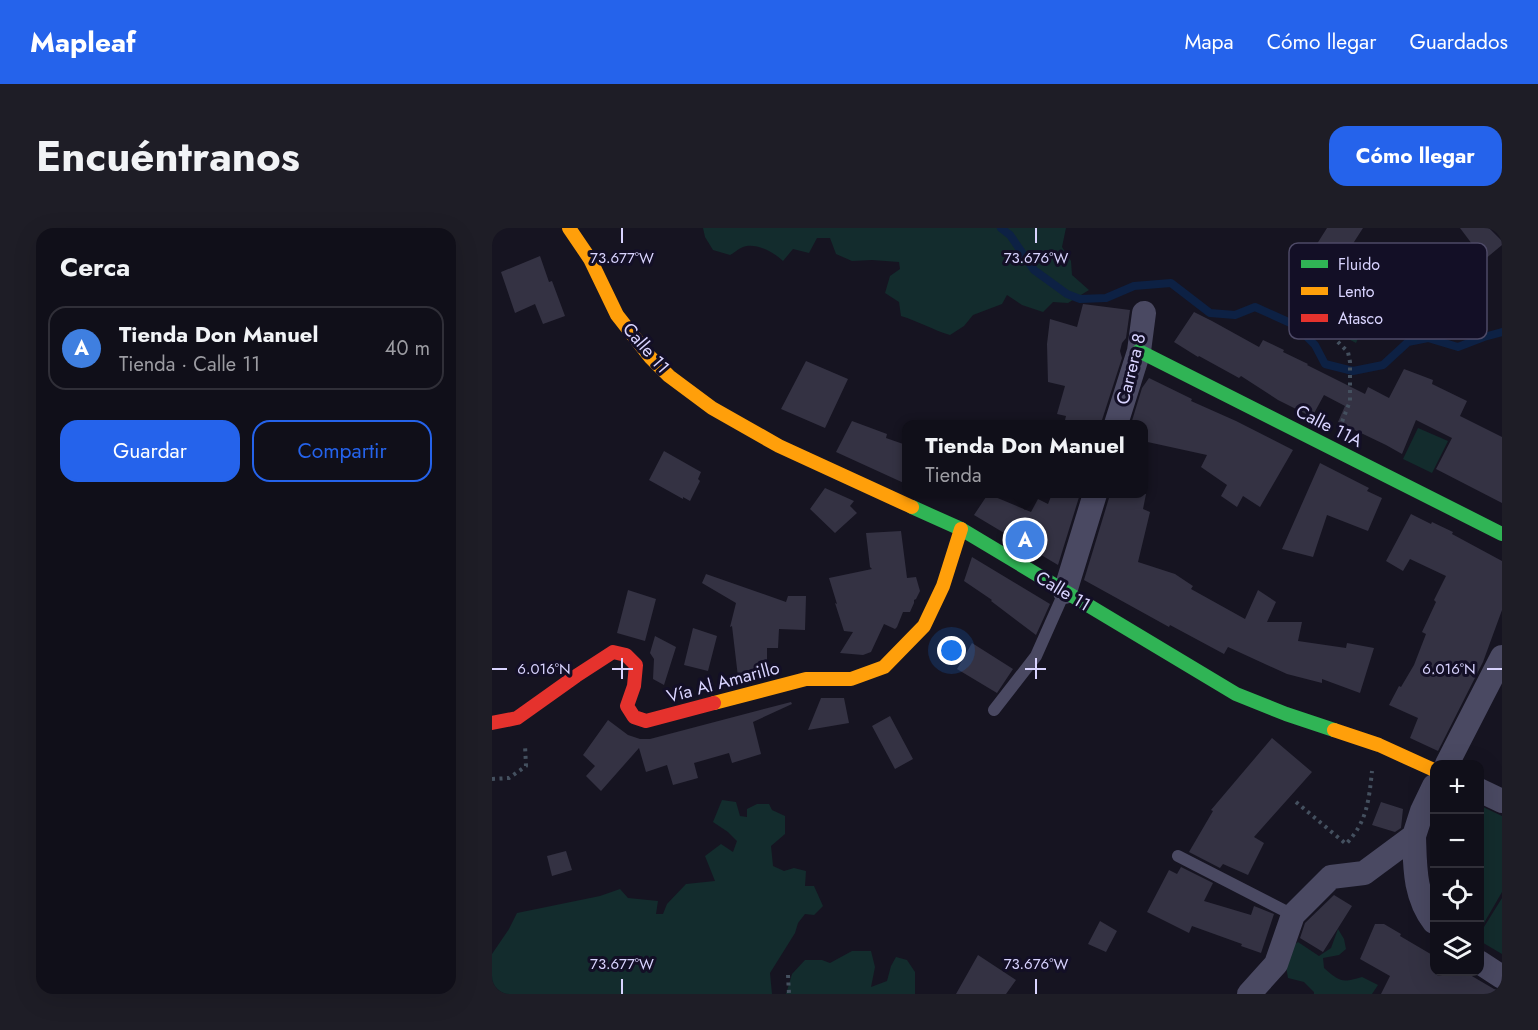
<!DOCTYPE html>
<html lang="es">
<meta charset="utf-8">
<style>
:root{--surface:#100f19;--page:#1e1d26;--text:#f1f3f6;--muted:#9c9ca2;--line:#302f38;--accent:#2563eb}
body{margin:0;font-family:Jost,sans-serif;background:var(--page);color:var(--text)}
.controls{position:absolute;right:18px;bottom:18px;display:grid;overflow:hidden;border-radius:12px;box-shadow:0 6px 24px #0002}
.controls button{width:54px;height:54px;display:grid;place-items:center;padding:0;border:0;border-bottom:2px solid var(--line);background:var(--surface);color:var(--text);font:30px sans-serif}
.you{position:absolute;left:460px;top:423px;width:21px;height:21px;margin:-15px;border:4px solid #fff;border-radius:50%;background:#1a73e8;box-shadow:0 0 0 9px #1a73e833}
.badge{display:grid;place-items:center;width:39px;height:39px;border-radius:50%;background:var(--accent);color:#fff;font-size:20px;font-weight:700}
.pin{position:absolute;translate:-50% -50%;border:3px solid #fff;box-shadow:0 2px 6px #0006}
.popup{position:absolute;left:410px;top:192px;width:246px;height:78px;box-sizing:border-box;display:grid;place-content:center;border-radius:12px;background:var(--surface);filter:drop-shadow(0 2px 4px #0005);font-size:20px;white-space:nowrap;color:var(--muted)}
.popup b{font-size:22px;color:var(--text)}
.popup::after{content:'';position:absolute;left:50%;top:100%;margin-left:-12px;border:12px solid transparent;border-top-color:var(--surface)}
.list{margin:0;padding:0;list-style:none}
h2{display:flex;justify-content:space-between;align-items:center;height:78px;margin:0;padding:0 24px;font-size:26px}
h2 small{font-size:20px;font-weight:400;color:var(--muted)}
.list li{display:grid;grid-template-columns:39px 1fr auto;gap:18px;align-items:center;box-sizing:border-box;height:84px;margin:0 12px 12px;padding:0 12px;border:2px solid var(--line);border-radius:18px}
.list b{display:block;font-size:22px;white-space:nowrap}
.list p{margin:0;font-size:20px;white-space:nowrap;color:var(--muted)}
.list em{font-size:20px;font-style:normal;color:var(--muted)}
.actions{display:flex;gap:12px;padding:18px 24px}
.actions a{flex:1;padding:14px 0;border:2px solid var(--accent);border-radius:18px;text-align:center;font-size:21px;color:var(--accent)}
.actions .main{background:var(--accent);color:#fff}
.icon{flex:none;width:33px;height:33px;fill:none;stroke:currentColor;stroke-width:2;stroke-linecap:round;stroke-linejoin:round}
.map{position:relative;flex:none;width:1010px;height:766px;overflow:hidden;border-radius:18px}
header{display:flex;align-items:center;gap:36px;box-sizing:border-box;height:84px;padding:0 30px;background:var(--accent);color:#fff}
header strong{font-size:28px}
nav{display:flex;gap:33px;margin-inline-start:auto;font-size:21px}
.intro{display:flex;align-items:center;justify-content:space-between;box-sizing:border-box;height:144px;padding:0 36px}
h1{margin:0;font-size:42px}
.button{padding:15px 27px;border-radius:18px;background:var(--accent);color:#fff;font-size:21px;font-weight:700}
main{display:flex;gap:36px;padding:0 36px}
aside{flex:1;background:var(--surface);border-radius:18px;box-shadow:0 6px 24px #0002}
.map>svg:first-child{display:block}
</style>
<header>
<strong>Mapleaf</strong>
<nav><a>Mapa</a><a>Cómo llegar</a><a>Guardados</a></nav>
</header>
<div class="intro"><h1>Encuéntranos</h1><a class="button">Cómo llegar</a></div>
<main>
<aside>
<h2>Cerca<small></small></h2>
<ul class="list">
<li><span class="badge" style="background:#3f7fe0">A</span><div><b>Tienda Don Manuel</b><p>Tienda · Calle 11</p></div><em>40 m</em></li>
</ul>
<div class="actions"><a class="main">Guardar</a><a>Compartir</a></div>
</aside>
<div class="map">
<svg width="1010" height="766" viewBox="0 0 1010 766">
<rect width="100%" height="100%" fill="#161421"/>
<path fill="#132c2d" d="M211 0H574L570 19 579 33 580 47 597 62 576 75 561 74 551 84 530 77 515 67 510 76 481 87 472 98 458 107C441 102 426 93 409 88L407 74 393 65 398 48 408 41 407 34 380 32 360 33 344 26 338 10H325L317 25 301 21 291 33C282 24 263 14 251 19 246 21 242 25 238 27L221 22 213 9Z
M861 20 901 35 864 115 824 94Z
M926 200 956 213 940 245 911 231Z
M230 572 244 574 248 588 255 589V581L265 576H277L280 582 293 588V606L279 618 281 638 292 643 302 640 314 643 313 658H322L331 678 322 687 313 686 306 695 303 705 278 745 280 766H0V726L17 701 25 685 108 668 128 661 136 670 166 673 164 686H171L175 676 194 656 223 653 213 628 229 616 241 624 245 613 236 604 221 594Z
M987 577 1010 588V664L988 702Z
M1010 670V726L988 713 987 707Z
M846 701 852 711 854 721 847 727 831 730 832 740C848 754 850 755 870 749L886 757 880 766H822V764L812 754 796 750 794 738 797 721 806 714 827 728 839 720Z
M360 723H379L383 739 379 759 395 753 399 738 404 729 415 732 423 744V766H294L300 746 313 732H330L338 735Z"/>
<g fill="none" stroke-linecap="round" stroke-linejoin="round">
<path stroke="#0d2144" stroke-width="8" d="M509 0 518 7 542 42 575 66 588 71 614 70 642 58 679 55 718 85 743 87 763 79 803 97 823 117 833 136 861 143 891 137 916 114 936 110 966 119 992 109 1010 104"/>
</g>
<path fill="#343243" d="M835 0H871L837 53 811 38Z
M968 0H997L1010 13V17L992 32Z
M48 28 57 54 60 53 73 88 51 96 43 76 23 85 9 44Z
M591 76 638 82 634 110 630 115 628 123 630 130 610 192V196H572L574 188 565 186 573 158 556 154 555 116 558 91 585 99Z
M702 84 720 93 767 119 771 112 792 122 791 124 816 136 815 137 873 166 876 159 897 170 912 141 941 152 940 156 975 173 968 188 1010 209V275L944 241 960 210 924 192 910 226 894 217 846 194 853 178 832 167 820 189 786 172 749 148 747 150 707 128 706 129 682 114Z
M314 133 356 151 333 200 289 181Z
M657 150 700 171 699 173 744 193 801 222 768 279 751 268 745 279 729 268 735 257 709 239 715 227 651 213V196H639L650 160Z
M360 193 395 206 394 210 414 217V256L344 224Z
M172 223 209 244 206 251 208 253 198 273 191 269V271L157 252Z
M828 235 877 260 875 263 890 270 876 303 835 287 821 329 790 321Z
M333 260 362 273 358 278 365 285 343 305 318 281Z
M496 266 539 284 546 271 556 276 560 266H588L566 337 482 287Z
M617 266H654L651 281 658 284 646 334 683 346 701 358 699 361 753 391 766 362 784 374 775 394H810L806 413 854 420 855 415 882 420 868 465 830 451V455L795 446 736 419 732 426 678 397 677 399 592 352 617 270Z
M919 286 939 296 940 294 961 304 960 306 1010 333V382L991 434 946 523 918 510 926 490 897 477 907 458 909 459 922 437 934 406 930 404 944 374 942 372 954 348 918 331 911 343 894 333Z
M409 303 415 350 424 349 428 363 424 371 422 372V375L418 384H411L405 399 403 401 392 396 379 424 371 427 348 425 361 404 352 403 343 375 345 376 337 350 380 341 378 339 374 305Z
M480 329 558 376 544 407 499 373 500 372 472 353Z
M214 346 294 374 296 368H314L313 402 287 401 286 420H275V442H267V444L246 449 240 398 238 399 244 375 210 355Z
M136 362 164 371 153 413 125 405Z
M201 400 225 408 216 443 192 437Z
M163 408 184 419 172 457 161 451 162 431 158 425Z
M480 415 521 441 505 465 465 441Z
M329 470H352L357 495 316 502Z
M299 474 300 476 261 494 269 526 240 535 237 525 202 535 206 550 181 557 175 537 154 544 147 520 109 563 94 548 103 538 91 527 116 492 136 507 148 511H158Z
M398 488 421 531 403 541 380 498Z
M780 510 820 544 762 609 772 615 756 647 731 636 728 640 697 624 721 583 719 582Z
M889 574 911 581 909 600 903 604 880 597Z
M74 623 80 642 60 648 55 628Z
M689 639 721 655 712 673 759 687 762 678 782 686 769 725 749 718 750 716 700 698 697 705 655 684 677 642 685 646Z
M842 667 860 678 831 724 808 710 813 695Z
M608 693 625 703 614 724 596 716Z
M883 696H892L909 706 908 708 942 728V744H973L1002 761 1010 763V766H889L898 748 868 731Z
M486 727 524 752 514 766H464Z"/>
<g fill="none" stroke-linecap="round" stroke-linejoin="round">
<path stroke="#44505f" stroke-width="4" stroke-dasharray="3 4.5" stroke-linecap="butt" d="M843 107 845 113 856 124 858 134V173L850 194
M0 551 17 550 34 538 33 517
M804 574 854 616C875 594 877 572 880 543
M296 747 297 766"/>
<path stroke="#4a4962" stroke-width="12" d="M502 482 544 428 572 365
M686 628 801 687"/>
<path stroke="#4a4962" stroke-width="24" d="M624 196 647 123 652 85
M573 364 603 266
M955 536 1010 429
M987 562 1010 573
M922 608C923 638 922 668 942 694
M987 734 1010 749
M757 766 784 736 801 687 839 649 872 645 922 608 930 583 942 558"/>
<path stroke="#30b455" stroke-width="14" d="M647 123 1010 306
M420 279 469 301 744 466 794 486 842 502"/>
<path stroke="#ff9f0a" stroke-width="14" d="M77 0 98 31 125 87 158 129 177 148 220 180 287 218 420 279
M222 475 314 451H359L392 439 432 398 451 358 469 301
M842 502 887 517 942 542"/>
<path stroke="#e5322d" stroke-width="14" d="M0 495 25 490 84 448 121 424 134 427 144 437 142 458 135 478 142 489 154 493 222 475"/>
</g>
<path fill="none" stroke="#d9d4ff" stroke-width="2" d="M130 0V15M544 0V15M130 430V451M544 430V451M0 441H15M120 441H141M533 441H554M995 441H1010M130 751V766M544 751V766"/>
<g text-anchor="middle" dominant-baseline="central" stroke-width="6" stroke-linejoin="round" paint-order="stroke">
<g font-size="18" fill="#d9d4ff" stroke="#130f26">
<text transform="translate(154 120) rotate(49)">Calle 11</text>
<text transform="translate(639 141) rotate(-76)">Carrera 8</text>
<text transform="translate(837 198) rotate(27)">Calle 11A</text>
<text transform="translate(571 363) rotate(31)">Calle 11</text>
<text transform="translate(231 454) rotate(-15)">Vía Al Amarillo</text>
</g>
</g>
<rect x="797" y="15" width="198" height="96" rx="9" fill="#130f26" stroke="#4e4a67" stroke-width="1.5"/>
<rect x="809" y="32" width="27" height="8" fill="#30b455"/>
<rect x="809" y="59" width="27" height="8" fill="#ff9f0a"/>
<rect x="809" y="86" width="27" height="8" fill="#e5322d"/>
<g font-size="16" fill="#d9d4ff">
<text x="846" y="42">Fluido</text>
<text x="846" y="69">Lento</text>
<text x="846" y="96">Atasco</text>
</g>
<g font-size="15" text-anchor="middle" fill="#d9d4ff" stroke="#130f26" stroke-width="6" stroke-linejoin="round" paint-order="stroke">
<text x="130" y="35">73.677°W</text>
<text x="544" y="35">73.676°W</text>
<text x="52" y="446">6.016°N</text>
<text x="957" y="446">6.016°N</text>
<text x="130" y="741">73.677°W</text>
<text x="544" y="741">73.676°W</text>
</g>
</svg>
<div class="controls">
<button>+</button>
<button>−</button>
<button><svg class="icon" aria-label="locate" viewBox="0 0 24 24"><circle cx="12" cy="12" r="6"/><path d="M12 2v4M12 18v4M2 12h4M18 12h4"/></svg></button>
<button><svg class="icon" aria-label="layers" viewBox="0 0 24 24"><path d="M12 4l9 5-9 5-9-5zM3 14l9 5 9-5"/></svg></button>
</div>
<div class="you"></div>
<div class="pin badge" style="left:533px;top:312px;background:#3f7fe0">A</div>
<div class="popup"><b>Tienda Don Manuel</b>Tienda</div>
</div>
</main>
